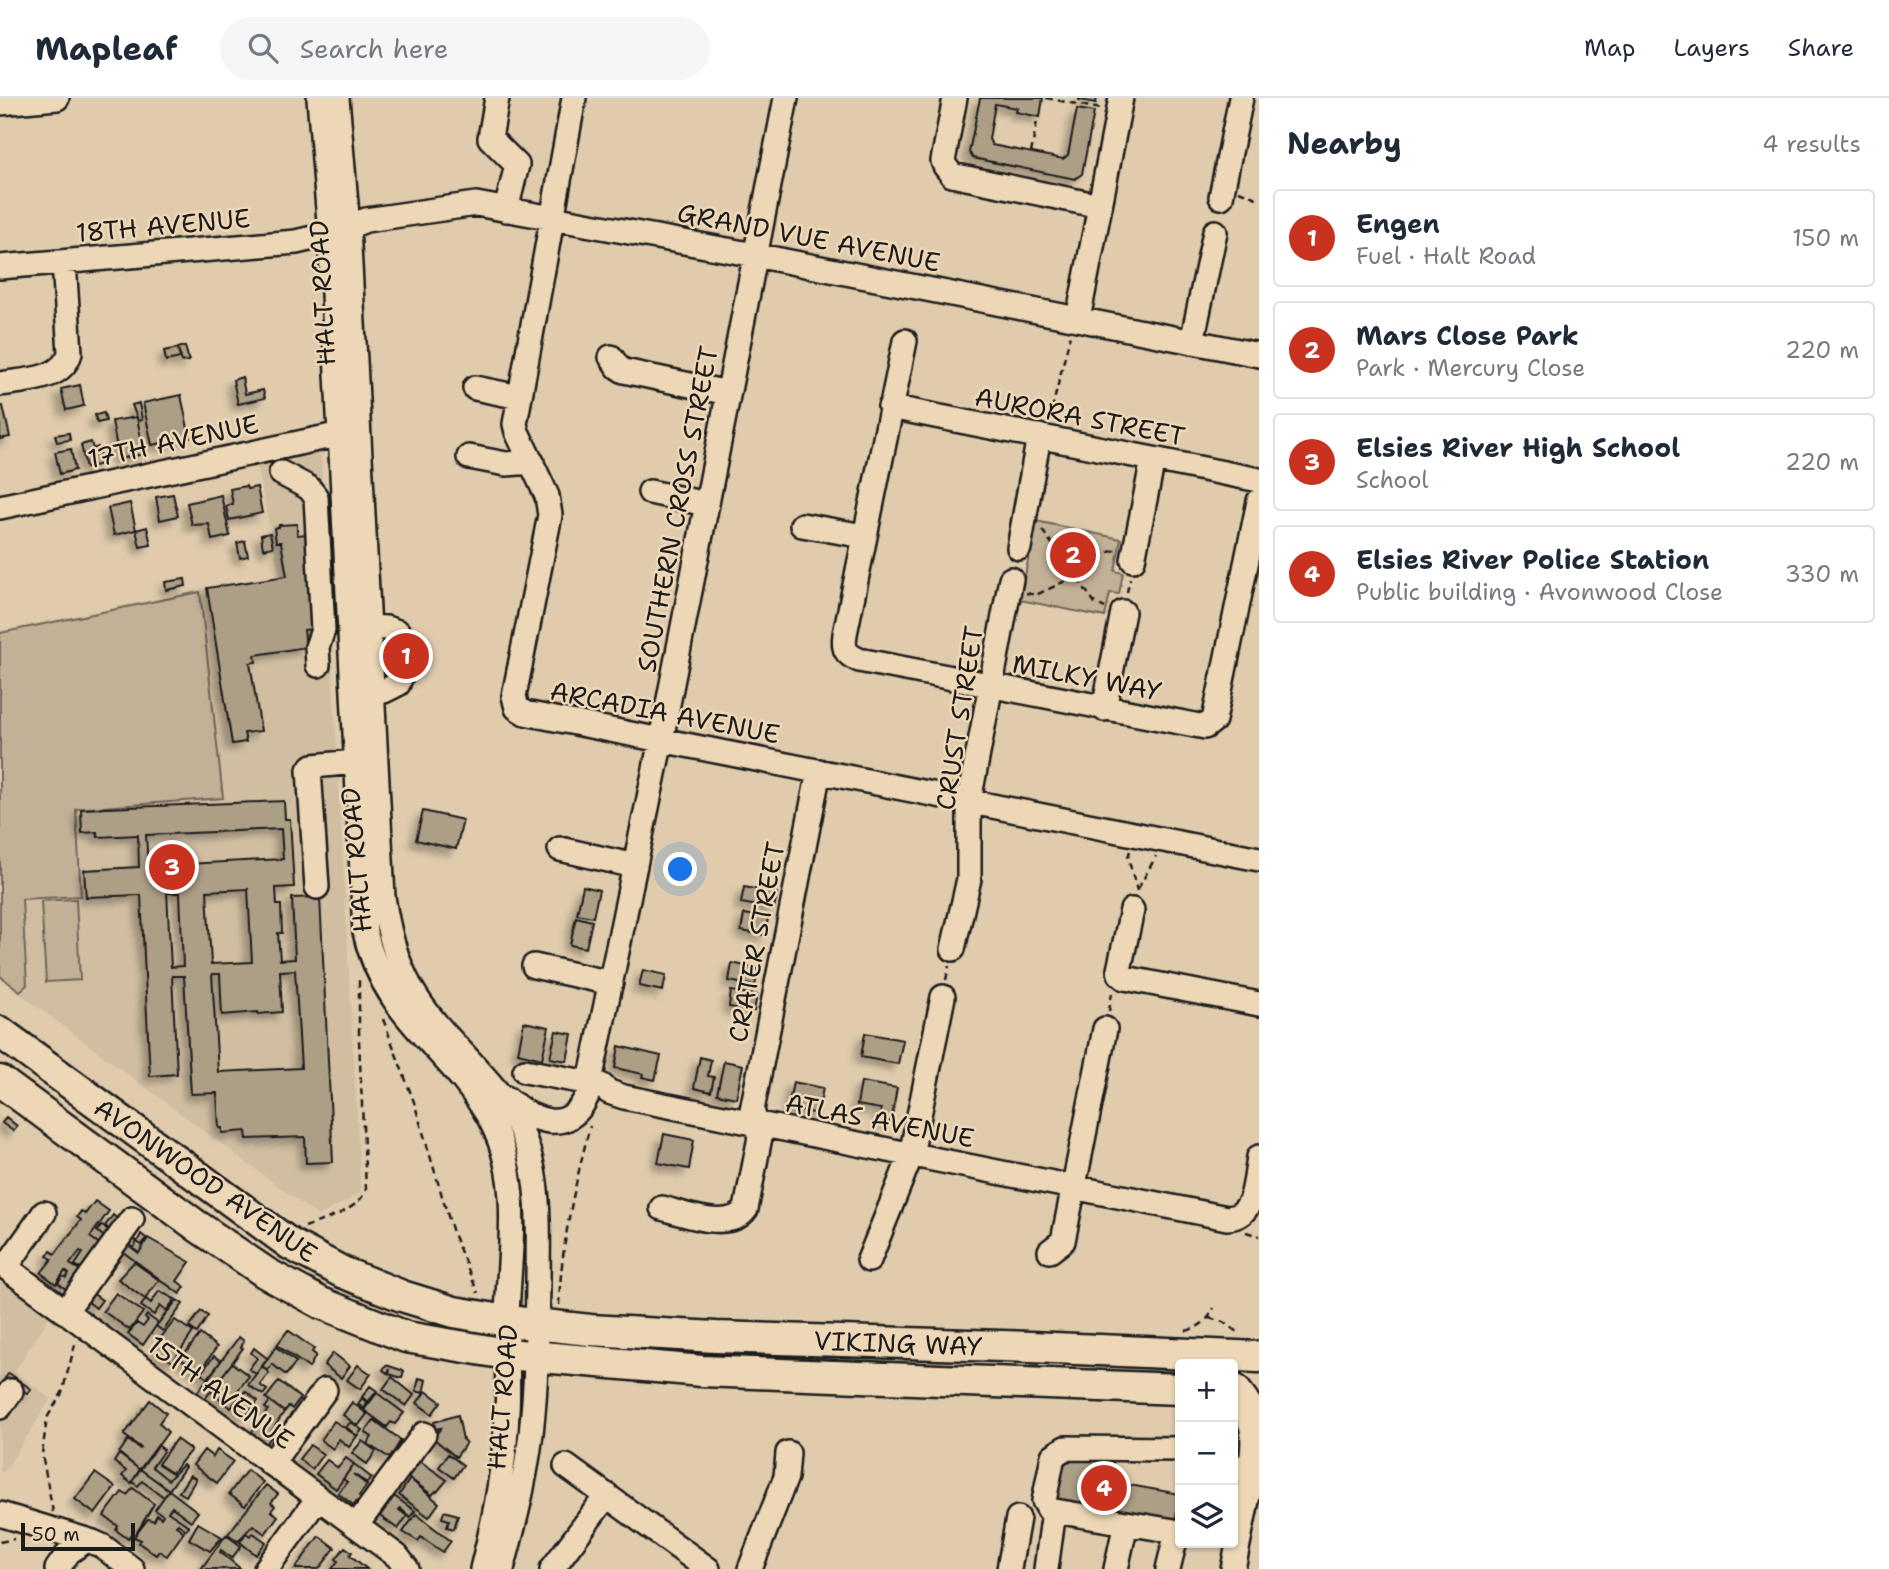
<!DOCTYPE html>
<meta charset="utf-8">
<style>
:root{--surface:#fff;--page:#f6f6f7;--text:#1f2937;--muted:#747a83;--line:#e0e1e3;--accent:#c8321e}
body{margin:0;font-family:"Shantell Sans",sans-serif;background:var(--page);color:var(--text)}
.controls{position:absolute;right:21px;bottom:21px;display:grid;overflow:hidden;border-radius:7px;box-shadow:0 2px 5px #0004}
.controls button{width:63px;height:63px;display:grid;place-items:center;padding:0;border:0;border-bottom:2px solid var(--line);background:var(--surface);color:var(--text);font:35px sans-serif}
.scale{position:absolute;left:21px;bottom:18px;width:114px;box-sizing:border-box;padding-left:7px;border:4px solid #1c1c1c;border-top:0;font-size:19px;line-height:24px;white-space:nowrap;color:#1c1c1c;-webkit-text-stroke:5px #edd7b6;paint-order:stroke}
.you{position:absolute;left:681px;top:772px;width:24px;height:24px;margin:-18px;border:5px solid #fff;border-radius:50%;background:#1a73e8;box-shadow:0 0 0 10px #1a73e833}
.badge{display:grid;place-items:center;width:46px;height:46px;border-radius:50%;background:var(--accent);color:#fff;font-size:23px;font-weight:700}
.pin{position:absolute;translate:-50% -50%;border:4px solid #fff;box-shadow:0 2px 7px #0006}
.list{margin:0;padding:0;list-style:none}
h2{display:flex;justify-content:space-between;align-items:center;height:91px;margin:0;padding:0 28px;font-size:30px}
h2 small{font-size:23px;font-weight:400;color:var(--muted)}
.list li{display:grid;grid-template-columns:46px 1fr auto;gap:21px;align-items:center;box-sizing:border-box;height:98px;margin:0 14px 14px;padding:0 14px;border:2px solid var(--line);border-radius:7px}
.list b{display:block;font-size:26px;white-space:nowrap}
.list p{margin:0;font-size:23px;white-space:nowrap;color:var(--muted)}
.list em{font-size:23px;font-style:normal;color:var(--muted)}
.icon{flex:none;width:38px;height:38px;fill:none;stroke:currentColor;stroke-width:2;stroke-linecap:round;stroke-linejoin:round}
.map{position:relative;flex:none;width:1259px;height:1471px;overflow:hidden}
header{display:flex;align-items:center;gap:42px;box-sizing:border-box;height:98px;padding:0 35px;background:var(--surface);border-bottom:2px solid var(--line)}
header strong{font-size:33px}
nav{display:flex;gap:38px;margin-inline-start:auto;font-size:24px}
.search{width:490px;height:63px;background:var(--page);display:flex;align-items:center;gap:18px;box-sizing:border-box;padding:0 24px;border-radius:38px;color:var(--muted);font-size:26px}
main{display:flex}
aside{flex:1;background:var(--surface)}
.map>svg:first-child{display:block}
</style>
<header>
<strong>Mapleaf</strong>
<div class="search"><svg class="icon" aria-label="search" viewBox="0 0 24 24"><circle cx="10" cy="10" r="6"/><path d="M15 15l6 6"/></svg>Search here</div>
<nav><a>Map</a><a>Layers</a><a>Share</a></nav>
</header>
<main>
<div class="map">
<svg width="1259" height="1471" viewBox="0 0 1259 1471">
<defs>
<filter id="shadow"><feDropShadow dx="-6" dy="6" stdDeviation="3.5" flood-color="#0004"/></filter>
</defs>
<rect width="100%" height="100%" fill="#e0ccad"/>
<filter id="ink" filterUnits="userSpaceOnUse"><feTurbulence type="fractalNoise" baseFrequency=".0143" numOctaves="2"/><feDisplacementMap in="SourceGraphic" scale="14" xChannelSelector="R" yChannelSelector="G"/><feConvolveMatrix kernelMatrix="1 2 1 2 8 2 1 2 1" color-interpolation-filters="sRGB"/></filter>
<g filter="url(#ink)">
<path fill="#d1bea1" d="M318 355 321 357 361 1095 318 1118 0 881V533L203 491 280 479 257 368Z
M0 1182 50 1218 15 1273 51 1301 5 1373 0 1375Z"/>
<path fill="#c3b197" stroke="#70665a" stroke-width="2" d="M1036 423 1121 441 1115 473 1123 475 1119 496 1110 495 1105 519 1020 502Z
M200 494 223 700 76 711 81 798 22 801 27 887 20 893 0 878V535Z
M76 801 80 882 46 884 41 803Z"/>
<path fill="#ad9e86" stroke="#1c1c1c" stroke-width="2" fill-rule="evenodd" filter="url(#shadow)" d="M980 0H1043L1040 19 1016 14 1017 10 995 6 989 41 992 47 1063 61 1068 57 1077 11 1094 14 1082 76 1075 81 973 60 969 54Z
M1079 0H1097L1096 5 1079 2Z
M185 248 189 263 182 264 178 250Z
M178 250 180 260 166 263 164 253Z
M242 279 245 296 263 292 265 300 238 306 233 282Z
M80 287 84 308 66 312 61 291Z
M181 297 190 340 171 343V346L162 348V345L152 347 143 305Z
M139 305 142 322 138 323 132 307Z
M0 308H3L10 339 0 341Z
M104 315 106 323 97 325 95 317Z
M137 319 144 356 119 361 112 323Z
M69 335 70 342 57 344 55 337Z
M91 344 93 351 98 349 102 366 86 370 81 347Z
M71 351 75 372 60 376 55 354Z
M246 388 247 391 257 389 262 415 229 422 226 408 233 406 230 391Z
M173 396 178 418 160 422 156 399Z
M221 397 230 438 212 442 209 426 192 427 187 405Z
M130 405 136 432 114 437 108 410Z
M297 426V437L309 436 314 531 304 532 306 549 255 557 256 564 250 565 261 633 244 635 246 644 232 646 207 490 287 478 281 444H276L274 430 279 429V427Z
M147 429 151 447 140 449 136 432Z
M270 435 273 449 263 451 261 437Z
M245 443 248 458 240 460 237 445Z
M185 481 186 488 166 492 165 484Z
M422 545 424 568 392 569 391 547Z
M284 703 285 721H290L294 789 276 790 277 807H281L282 835H278L280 862 295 861 292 800 320 799 333 1064 306 1065 305 1039 247 1041 246 1033 222 1035V1030H219L217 995 191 996 184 878H172L177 976 150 978 141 797 86 799 84 772 139 769 138 737 98 739 97 734 82 735 81 711ZM281 731 283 761 148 768 146 737ZM248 791 252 864 211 866 207 793ZM167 795H180L183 868 171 869ZM295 872 301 970 218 974 212 876H220L222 917 258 914V916L282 914 280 873Z
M423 713 463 722 456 751 416 742Z
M583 788 599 792 593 819 577 816Z
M744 789 777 795 774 811 741 805Z
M744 816 768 820 765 837 741 833Z
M576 819 592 823 586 850 570 847Z
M732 865 758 871 755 888 729 883Z
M643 872 666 877 663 893 639 888Z
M731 893 757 897 754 913 729 909Z
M524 924 549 929 542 961 518 955Z
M556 933 572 936 567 963 550 960Z
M865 935 903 942 898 966 861 959Z
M619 948 661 958 655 982 642 979 643 976 615 970Z
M700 959 711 962 708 978 714 979 711 994 694 990Z
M724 963 743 967 736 1000 717 996Z
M793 984 823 990 818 1016 788 1010Z
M861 984 897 990 891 1024 880 1022 881 1011 857 1007Z
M6 1019 17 1028 13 1033 2 1025Z
M664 1036 694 1042 689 1071 658 1065Z
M95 1103 109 1113 90 1139 101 1147 81 1171 75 1167 83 1155 80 1153 70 1166 81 1173 67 1192 58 1185 63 1178 66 1180 69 1176 65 1173 56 1186 41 1175 52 1161 47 1158 51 1153 55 1156 81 1122 77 1119 81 1113 85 1116Z
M113 1117 119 1122 111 1133 105 1128Z
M102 1127 113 1136 108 1142 97 1133Z
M141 1136 146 1140 142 1147 137 1144Z
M132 1140 137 1144 133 1150 128 1146Z
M148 1140 190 1164 177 1183 185 1189 180 1196 123 1154 128 1147 139 1155Z
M134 1164 159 1182 145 1201 118 1181Z
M159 1193 175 1201 166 1213 160 1208 154 1217 141 1208 146 1201 151 1205Z
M92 1195 102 1202 96 1210 87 1203Z
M116 1195 143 1214 130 1232 103 1213Z
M177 1202 183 1206 163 1233 156 1228Z
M201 1213 208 1218 197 1235 189 1229Z
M147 1217 158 1225 143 1247 128 1236 137 1225 143 1229 148 1222 145 1220Z
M175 1222 193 1234 173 1264 154 1253 157 1248 155 1247Z
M288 1232 314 1251 312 1254 316 1257 309 1270 277 1247Z
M200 1236 217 1249 199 1274 181 1261Z
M239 1239 244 1243 241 1249 243 1250 204 1302 196 1296Z
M276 1249 296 1264 286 1277 272 1266 268 1272 262 1268Z
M254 1250 268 1261 256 1276 249 1271 257 1260 251 1255Z
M333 1255 350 1268 341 1280 324 1267Z
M214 1258 221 1263 208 1281 201 1275Z
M232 1265 249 1278 239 1291 236 1299 238 1300 231 1310 211 1293Z
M358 1267 371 1276 360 1291 347 1282Z
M386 1267 404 1273 402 1280 389 1276 390 1271 387 1275 383 1272Z
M262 1268 269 1275 260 1287 267 1292 263 1297 248 1287Z
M9 1275 31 1291 28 1296 5 1280Z
M392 1279 414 1297 406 1308 383 1291Z
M419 1280 426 1282 423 1295 416 1293Z
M279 1283 300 1300 292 1311 289 1308 284 1314 266 1300Z
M370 1288 377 1293 368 1304 362 1299Z
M245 1293 258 1303 247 1317 243 1314 242 1316 234 1308Z
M426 1293 441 1304 432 1316 417 1305Z
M377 1295 404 1315 395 1326 391 1324 387 1329 364 1312Z
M362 1300 367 1305 364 1311 358 1306Z
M150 1302 166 1315 159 1325 168 1334 140 1372 119 1355 128 1342 140 1351 141 1350 124 1337Z
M270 1303 284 1314 270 1336 272 1338 266 1346 251 1335 268 1312 265 1310Z
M352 1304 367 1316 358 1328 343 1317Z
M458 1317 463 1342 466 1345 456 1359 433 1340 441 1330 435 1331 434 1324Z
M374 1322 401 1342 390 1360 367 1346 372 1339 365 1334Z
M334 1323 357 1338 349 1349 339 1341 333 1351 321 1342Z
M351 1324 362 1332 357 1338 346 1329Z
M176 1341 191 1352 172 1375 158 1366Z
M362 1343 376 1353 367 1366 352 1355Z
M158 1347 164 1352 152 1369 168 1382 183 1367 185 1369 169 1392 140 1371Z
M310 1347 323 1356 312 1371 299 1361Z
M204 1352 213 1359 217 1352 233 1363 217 1385 193 1367Z
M119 1356 140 1372 131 1385 122 1378 126 1373 114 1364Z
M448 1356 463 1367 454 1380 439 1369Z
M1063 1357 1114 1359 1111 1375 1120 1376 1118 1385 1180 1396 1175 1426 1055 1404Z
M346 1360 354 1366 336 1391 316 1376 327 1362 338 1370Z
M420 1363 447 1382 437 1394 436 1393 432 1397 408 1379Z
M354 1366 372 1380 367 1385 353 1376 367 1387 359 1398 361 1400 353 1407 338 1395 347 1384 343 1381Z
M140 1371 169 1392 164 1399 142 1383 138 1388 132 1384Z
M247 1372 263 1384 245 1408 229 1396Z
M95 1375 115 1389 95 1416 75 1401Z
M190 1377 196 1381 186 1398 179 1394Z
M410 1381 439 1405 429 1419 399 1397Z
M266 1387 278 1396 271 1405 275 1408 271 1413 278 1418 265 1436 253 1427 238 1443 228 1436Z
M133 1390 154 1406 134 1439 130 1437 128 1441 116 1432 118 1428 104 1418 122 1394 127 1397Z
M169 1392 198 1414 191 1423 172 1409 168 1414 189 1428 186 1432 178 1426 176 1428 184 1434 167 1458 159 1453 156 1457 139 1445 141 1442 134 1439 148 1421 154 1423 157 1417 161 1420 163 1417 155 1412Z
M394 1398 415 1413 410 1419 400 1410 399 1412 407 1418 398 1431 380 1418Z
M444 1413 458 1417 454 1431 447 1429 449 1422 442 1420Z
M416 1416 451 1443 443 1454 421 1439 418 1443 403 1434Z
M198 1425 222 1439 210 1453 189 1441Z
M246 1435 250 1438 253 1435 266 1444 256 1457 240 1444Z
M226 1437 241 1448 232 1460 221 1452 220 1454 241 1471H201Z
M319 1438 335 1450 319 1471H295Z
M345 1449 352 1454 350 1457 367 1471H332L338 1463 336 1461Z"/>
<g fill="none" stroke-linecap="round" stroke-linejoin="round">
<g stroke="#1c1c1c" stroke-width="28">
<path id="minor" d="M319 0 330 136 365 834C385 921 446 947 487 1016 524 1078 509 1151 507 1219 506 1251 509 1283 507 1314 505 1367 495 1420 482 1471
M337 0 348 129 383 799C388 831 395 861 411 890 435 933 476 964 505 1004 544 1059 538 1125 538 1188 537 1230 537 1273 533 1315 529 1368 516 1420 502 1471
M497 0 490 40 517 67 506 112
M574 0 515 326 517 334 547 398 550 417 514 598 517 610 525 615 1259 761
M955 0 943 63 945 68 952 77 1100 108
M0 5 57 0
M1221 99 1241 0
M0 169 296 144 330 136 366 122 476 106 755 157 1259 257
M1078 221 1121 0
M905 243 845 536C843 551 845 556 859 562L1205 629 1214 622 1259 403
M1192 244 1215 134
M611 259 618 269 624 273 728 295
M0 286C24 282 62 283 70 255L64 164
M475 290 519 299
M890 309 1259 382
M469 359 506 366 532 364
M281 375 309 390 316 399 323 532 317 549 318 567
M650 394 706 406
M0 409 355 333
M802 427 864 438
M1019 450 1039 338
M1133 462 1153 361
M369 529 386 530 398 534 403 546
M372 594 384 593 398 586 404 569
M1104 611 1123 514
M560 751 635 768
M317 789 309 672 313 668 355 664
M1132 812 1119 872 1120 876 1125 880 1259 906
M953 851 969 781V703L1011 481
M534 868 611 885
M525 973 601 987 609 994 624 999 1227 1120C1256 1119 1255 1081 1259 1059
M506 1000C533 1023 568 1039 587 998L661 642 786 0
M662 1110C685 1116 730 1134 746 1111L760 1039 752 1012 819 673
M1050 1153 1063 1143 1105 931
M869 1162 911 1057 943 899
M0 1165 397 1458 407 1471
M6 1169 44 1115
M65 1214 132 1121
M0 1309 11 1293
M1180 1351 1065 1350 1053 1358 1044 1403 1049 1412 1180 1434
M271 1366 325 1292
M1233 1367 1252 1378
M566 1368 708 1471
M0 1416 93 1444 102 1448 132 1471
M356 1428 424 1336
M57 1471 69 1454 85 1443
M266 1471 318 1400
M552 1471 607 1397
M750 1471 786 1379 788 1355
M1009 1471 1018 1420
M1046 1471 1054 1413
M1116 1471 1126 1425
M1168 1471 1177 1434
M1233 1471 1252 1378 1259 1363"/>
</g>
<g stroke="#1c1c1c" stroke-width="35">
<path id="major" d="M0 934 290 1146 342 1174 402 1198 454 1214 507 1223 590 1232 716 1239 1031 1249 1259 1259
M0 983 197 1128 266 1175 321 1205 406 1239 507 1256 702 1273 1180 1291
M1235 1292C1258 1320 1259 1335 1254 1370"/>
</g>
<path stroke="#1c1c1c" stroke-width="2.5" stroke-dasharray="7 5" stroke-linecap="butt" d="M1046 0 1101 11
M1031 55 1038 18
M1239 93 1259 101
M1049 323 1070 238
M1042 432 1095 505 1105 510
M1127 494 1130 480
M1026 495 1036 497 1076 478 1100 456 1117 452
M1130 753 1128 759 1137 793
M1138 791 1156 758
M946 882 949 868
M1109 913 1112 895
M383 921 414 1004 454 1138 478 1195
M305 1129C325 1121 359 1113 366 1091L359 943V878
M1246 1134 1259 1138
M559 1207C561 1147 575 1086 590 1028
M1209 1220 1223 1224 1240 1236
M1186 1233C1200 1229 1208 1223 1214 1210
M53 1414 42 1356 47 1320 62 1295 76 1243
M0 1444 14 1441"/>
<use href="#minor" stroke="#edd7b6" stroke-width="23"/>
<use href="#major" stroke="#edd7b6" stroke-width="30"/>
</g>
</g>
<g text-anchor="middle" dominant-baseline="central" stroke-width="5" stroke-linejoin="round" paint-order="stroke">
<g font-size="26" fill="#1c1c1c" stroke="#edd7b6">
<text transform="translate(163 127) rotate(-5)">18TH AVENUE</text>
<text transform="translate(809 139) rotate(11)">GRAND VUE AVENUE</text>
<text transform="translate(322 195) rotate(-93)">HALT ROAD</text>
<text transform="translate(1080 318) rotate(11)">AURORA STREET</text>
<text transform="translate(173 343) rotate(-12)">17TH AVENUE</text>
<text transform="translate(677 411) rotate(-79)">SOUTHERN CROSS STREET</text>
<text transform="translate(1087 579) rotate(11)">MILKY WAY</text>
<text transform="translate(665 614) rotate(11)">ARCADIA AVENUE</text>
<text transform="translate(959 620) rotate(-81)">CRUST STREET</text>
<text transform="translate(356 762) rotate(-95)">HALT ROAD</text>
<text transform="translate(756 844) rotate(-79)">CRATER STREET</text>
<text transform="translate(880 1022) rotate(11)">ATLAS AVENUE</text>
<text transform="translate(206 1082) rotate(35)">AVONWOOD AVENUE</text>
<text transform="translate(898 1245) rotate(2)">VIKING WAY</text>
<text transform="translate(221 1294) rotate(36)">15TH AVENUE</text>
<text transform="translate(502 1299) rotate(-85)">HALT ROAD</text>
</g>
</g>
</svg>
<div class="controls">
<button>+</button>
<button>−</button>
<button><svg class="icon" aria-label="layers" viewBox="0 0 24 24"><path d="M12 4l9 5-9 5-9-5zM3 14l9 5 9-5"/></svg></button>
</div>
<div class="scale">50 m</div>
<div class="you"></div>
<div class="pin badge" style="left:406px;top:558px">1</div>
<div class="pin badge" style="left:1073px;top:457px">2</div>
<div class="pin badge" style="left:172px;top:769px">3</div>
<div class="pin badge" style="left:1104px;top:1390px">4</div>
</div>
<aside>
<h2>Nearby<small>4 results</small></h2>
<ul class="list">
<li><span class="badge">1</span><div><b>Engen</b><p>Fuel · Halt Road</p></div><em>150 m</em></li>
<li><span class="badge">2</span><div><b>Mars Close Park</b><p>Park · Mercury Close</p></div><em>220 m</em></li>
<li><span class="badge">3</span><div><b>Elsies River High School</b><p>School</p></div><em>220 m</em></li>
<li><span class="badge">4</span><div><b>Elsies River Police Station</b><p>Public building · Avonwood Close</p></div><em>330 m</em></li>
</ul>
</aside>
</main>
